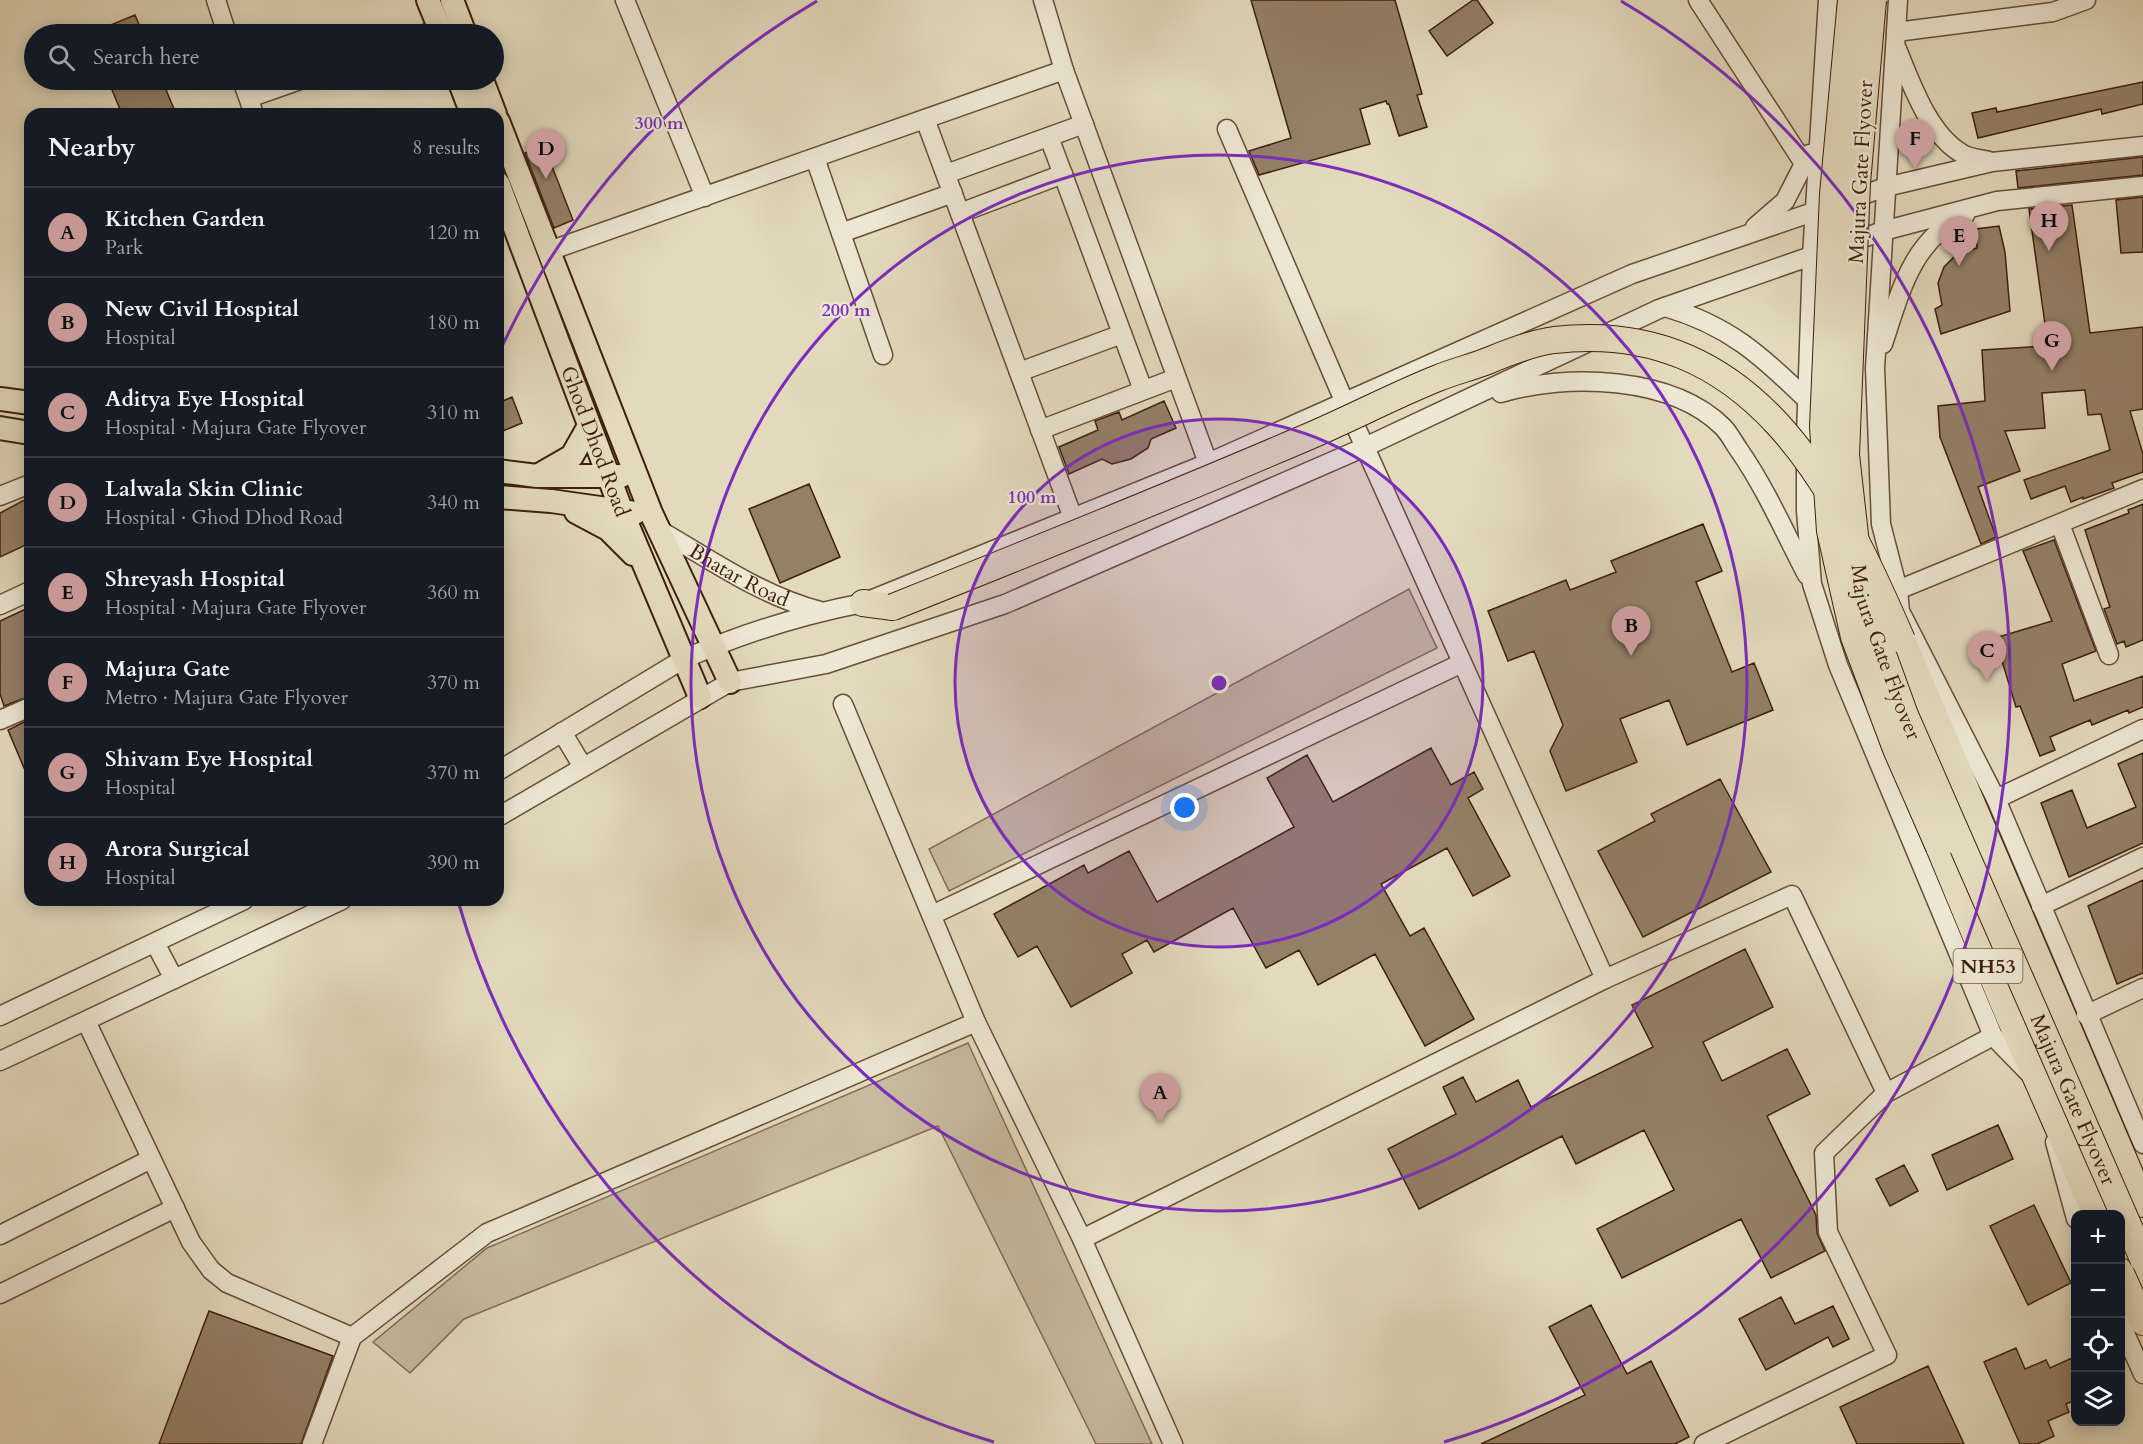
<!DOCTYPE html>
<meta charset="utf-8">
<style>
:root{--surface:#171b24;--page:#242831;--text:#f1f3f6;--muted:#9ea1a6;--line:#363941;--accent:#c59692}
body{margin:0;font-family:Cardo,serif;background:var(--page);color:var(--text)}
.controls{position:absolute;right:18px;bottom:18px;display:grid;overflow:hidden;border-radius:12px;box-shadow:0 3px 15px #0003}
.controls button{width:54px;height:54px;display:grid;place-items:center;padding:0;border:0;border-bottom:2px solid var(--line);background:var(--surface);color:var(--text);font:30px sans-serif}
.you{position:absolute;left:1185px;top:808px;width:21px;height:21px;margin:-15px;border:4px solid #fff;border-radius:50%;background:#1a73e8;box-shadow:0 0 0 9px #1a73e833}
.badge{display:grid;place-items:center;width:39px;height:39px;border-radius:50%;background:var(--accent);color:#111;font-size:20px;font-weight:700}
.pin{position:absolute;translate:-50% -50px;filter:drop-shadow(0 2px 3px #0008)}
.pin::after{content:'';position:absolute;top:32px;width:21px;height:18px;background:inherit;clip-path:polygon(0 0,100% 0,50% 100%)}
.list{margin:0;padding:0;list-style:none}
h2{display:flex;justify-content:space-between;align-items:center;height:78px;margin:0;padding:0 24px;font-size:26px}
h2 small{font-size:20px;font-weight:400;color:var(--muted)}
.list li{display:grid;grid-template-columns:39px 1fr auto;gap:18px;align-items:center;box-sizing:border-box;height:90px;padding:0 24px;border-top:2px solid var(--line)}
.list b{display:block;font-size:22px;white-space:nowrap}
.list p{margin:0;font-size:20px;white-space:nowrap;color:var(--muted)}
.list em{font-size:20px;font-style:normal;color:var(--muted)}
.icon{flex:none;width:33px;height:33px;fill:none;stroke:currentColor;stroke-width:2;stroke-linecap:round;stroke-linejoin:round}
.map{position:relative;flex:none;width:2143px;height:1444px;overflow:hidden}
.search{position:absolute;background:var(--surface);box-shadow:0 3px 15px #0003;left:24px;top:24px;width:480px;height:66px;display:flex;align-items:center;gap:15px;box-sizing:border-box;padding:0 21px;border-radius:33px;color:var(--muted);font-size:22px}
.panel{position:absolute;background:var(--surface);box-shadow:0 3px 15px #0003;left:24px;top:108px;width:480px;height:798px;border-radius:18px}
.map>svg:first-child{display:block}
</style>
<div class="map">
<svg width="2143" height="1444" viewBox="0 0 2143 1444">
<rect width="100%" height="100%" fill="#e3dabd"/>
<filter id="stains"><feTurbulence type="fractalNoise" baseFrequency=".00333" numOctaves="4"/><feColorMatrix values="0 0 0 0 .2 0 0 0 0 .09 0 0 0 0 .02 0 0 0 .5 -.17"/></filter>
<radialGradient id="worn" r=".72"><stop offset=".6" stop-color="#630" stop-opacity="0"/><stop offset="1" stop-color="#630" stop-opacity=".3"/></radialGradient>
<path fill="#c7ba9f" stroke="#826c55" stroke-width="1.5" d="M1409 589 1437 648 949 891 929 849Z
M968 1043 1152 1444H1096L938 1126 464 1319 410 1373 373 1342 487 1248Z"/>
<path fill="#948068" stroke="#3e1f0b" stroke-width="1.5" d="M1251 0H1395L1422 94 1417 95 1427 127 1399 136 1389 104H1387L1386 101 1360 109 1370 144 1259 175 1249 151 1291 138Z
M1473 0H1477L1493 23 1447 56 1429 31Z
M135 15 143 34H89Z
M108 80H162L176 114H122Z
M2143 82V104L2102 114 2101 109 1978 138 1972 113 1996 108 1997 112Z
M544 146 573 220 554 228 525 153Z
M2143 157V175L2018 188 2016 171Z
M2143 197V252L2121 253 2116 200Z
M2072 205 2090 333 2143 327V409L2130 411 2143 454V472L2112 483 2114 488 2083 499V497L2071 502 2065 486 2031 499 2024 480 2110 450 2101 414 2088 415 2085 390 2042 393 2045 428 2005 431 2020 471 1978 487 1996 537 1981 544 1940 437 1938 406 1985 401 1982 350 2048 346 2029 209Z
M1999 226 2005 252 2010 311 1941 334 1935 309 1942 305 1938 283 1944 267 1957 254 1977 248 1976 229Z
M512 397 522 423 498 433V403Z
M1164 401 1176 428 1151 439 1148 448 1131 459 1112 464 1102 459 1069 474 1059 447 1098 430 1095 421 1119 412 1122 420Z
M809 484 840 557 780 583 749 509Z
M30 497V543L0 557V513Z
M2143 504V640L2126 647 2124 641 2117 644 2104 609 2110 607 2085 530 2129 513 2128 510Z
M1703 524 1722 571 1696 582 1732 672 1754 663 1773 710 1687 745 1669 700 1620 719 1637 762 1566 791 1550 751 1563 725 1534 651 1508 661 1488 611 1566 580 1570 590 1616 572 1611 561Z
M2054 540 2096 651 2062 664 2074 701 2143 676V707L2129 713 2128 710 2092 725 2090 720 2050 737 2055 750 2040 756 2020 706 2016 707 1995 638 2052 621 2023 551Z
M30 607V696L4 706 0 694V621Z
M30 719V782L8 730Z
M1431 748 1451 785 1474 772 1483 789 1468 798 1510 876 1473 896 1447 848 1381 884 1410 936 1424 928 1474 1019 1425 1046 1375 954 1318 985 1299 950 1266 968 1233 908 1154 952 1147 940 1122 954 1132 973 1071 1007 1037 946 1018 957 994 914 1084 865 1088 873 1129 851 1157 902 1294 827 1267 778 1307 755 1333 802Z
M2143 753V843L2069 877 2041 803 2072 790 2087 828 2136 807 2118 764Z
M1720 779 1771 872 1643 937 1598 851 1655 821 1651 814Z
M2143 880V973L2117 984 2088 906Z
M1745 949 1773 1007 1703 1042 1722 1081 1787 1049 1810 1094 1767 1116 1816 1215 1817 1233 1825 1251 1771 1278 1741 1219 1622 1278 1597 1229 1674 1190 1644 1130 1576 1164 1562 1136 1419 1209 1388 1149 1456 1114 1443 1087 1463 1077 1476 1102 1518 1080 1531 1107 1653 1047 1632 1005Z
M1998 1125 2013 1159 1947 1190 1932 1155Z
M1904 1165 1918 1191 1890 1206 1876 1179Z
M2034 1205 2071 1283 2028 1305 1990 1226Z
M1781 1297 1795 1324 1833 1306 1849 1339 1833 1347 1828 1337 1766 1370 1739 1319Z
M1591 1305 1627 1374 1651 1361 1689 1437 1675 1444H1481L1585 1395 1549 1327Z
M209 1311 333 1356 301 1444H159Z
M2016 1348 2025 1369 2046 1360 2050 1368 2072 1358 2076 1366V1400L2066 1404 2069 1412 2048 1421 2054 1436 2037 1444H2020L1984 1362Z
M1928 1366 1964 1444H1857L1840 1407Z"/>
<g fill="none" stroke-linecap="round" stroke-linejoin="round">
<g stroke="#674e38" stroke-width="21">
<g id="minor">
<path d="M216 0 227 34"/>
<path d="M625 0 705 197"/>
<path d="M1043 0 1064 70 1208 463"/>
<path d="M1698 0 1805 165"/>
<path d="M1828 0 1812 256 1806 435V511L1812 584 1838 665 1993 1036 2029 1073"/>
<path d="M1898 0 1875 368 1881 524 1898 590 1900 611 1996 799 2143 1144"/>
<path d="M1896 32 2053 12 2086 0"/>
<path d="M424 34 440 29"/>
<path d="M1897 49C1911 83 1928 133 1961 153 1968 158 1980 159 1989 161"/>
<path d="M242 80 254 114"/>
<path d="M249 98 300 80"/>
<path d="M925 119 1073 518"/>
<path d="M1227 129 1345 403 1605 979"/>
<path d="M1049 137 1143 390"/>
<path d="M815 158 883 355"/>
<path d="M946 174 1084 124"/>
<path d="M960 213 1063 174"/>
<path d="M1755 227 1785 201 1809 154"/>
<path d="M841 233 953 193"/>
<path d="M549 251 1064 70"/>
<path d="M1665 307C1728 325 1761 355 1807 400"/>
<path d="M1883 344C1900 293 1912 239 1965 215"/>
<path d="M1019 372 1122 334"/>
<path d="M1501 393C1566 373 1672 376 1723 427 1729 433 1734 443 1739 450 1766 489 1785 533 1807 575"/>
<path d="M1040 430 1176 378"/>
<path d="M0 496 30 484"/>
<path d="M2060 524 2109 655"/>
<path id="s1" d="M661 531C713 561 762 596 820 611"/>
<path d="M1898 590 2143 489"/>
<path d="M0 605 30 591"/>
<path d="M843 704 976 1022 1082 1239 1173 1444"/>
<path d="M0 720 30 707"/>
<path d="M562 732 583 767"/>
<path d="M498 771 682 660C740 634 802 615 863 603L1208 463 1632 274 1886 187 1992 162 2143 146"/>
<path d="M1996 799 2143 729"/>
<path d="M498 817 730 682 826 664 1005 604 1365 447 1659 309 1883 231 1997 201 2143 186"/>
<path d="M2041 906 2143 857"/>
<path d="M932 915 1462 663"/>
<path d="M155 943 174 979"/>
<path d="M2086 1015 2143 988"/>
<path d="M0 1016 244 900"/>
<path d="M86 1021 191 1242 211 1270 227 1283 352 1337"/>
<path d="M0 1061 342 900"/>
<path d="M2055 1142 2076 1219"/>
<path d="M0 1235 151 1159"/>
<path d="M1082 1239 1605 979 1792 895 1886 1093"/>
<path d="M0 1294 175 1208"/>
<path d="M2120 1322 2143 1374"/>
<path d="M312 1444 352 1337 487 1233 976 1022"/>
<path d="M1704 1444 1887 1355 1828 1232 1824 1153 1886 1093 1993 1036"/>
</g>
</g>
<g stroke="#3e1f0b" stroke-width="26">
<g id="major">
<path d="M428 0 442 34"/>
<path d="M452 0 465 34"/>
<path d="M459 80 472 114"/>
<path d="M482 80 495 114"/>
<path d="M498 121 651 513 730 682"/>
<path id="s2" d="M498 183 622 512 700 697"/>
<path d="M0 399 30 403"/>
<path d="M0 428 30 433"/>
<path d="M498 471 537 476H621"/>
<path d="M539 475 572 456 589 426"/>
<path d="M498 497 551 501 635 513"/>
<path d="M576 512 608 529 633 554"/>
</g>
</g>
<g stroke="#3e1f0b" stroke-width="28">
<path id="highway" d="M863 603 893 607
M1902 640 2143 1204
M1939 847 2008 1014 2096 1214
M2120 1271 2143 1322"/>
</g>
<use href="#minor" stroke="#ede7d4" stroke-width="18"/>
<use href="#major" stroke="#e3dabd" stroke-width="22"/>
<use href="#highway" stroke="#e3dabd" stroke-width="26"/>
<g stroke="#3e1f0b" stroke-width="28" stroke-linecap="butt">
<g id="highway-bridge">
<path d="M1851 0 1833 194 1823 427 1830 531 1854 637 1896 749 1939 847"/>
<path id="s3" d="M1873 0 1857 183 1846 455 1862 597 1905 715 2143 1259"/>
<path d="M893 607C1031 552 1169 496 1305 438 1350 419 1393 396 1438 378 1455 371 1473 367 1490 360 1509 352 1533 343 1554 340 1752 317 1836 487 1902 640"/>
</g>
</g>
<use href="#highway-bridge" stroke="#e3dabd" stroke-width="26"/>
</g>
<circle cx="1219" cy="683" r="264" fill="#7b2cbf" fill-opacity=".12"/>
<g fill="none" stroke="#7b2cbf" stroke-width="3">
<circle cx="1219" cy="683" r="264"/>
<circle cx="1219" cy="683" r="528"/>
<path d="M994 1442A792 792 0 0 1 458 901M498 355A792 792 0 0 1 817 1M1621 1A792 792 0 0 1 1444 1442"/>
</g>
<g text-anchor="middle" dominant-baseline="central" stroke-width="4.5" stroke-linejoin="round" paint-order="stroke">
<rect fill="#ede7d4" stroke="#725b47" stroke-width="1.5" x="1953.5" y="949" width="69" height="34" rx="4.5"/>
<g font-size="20" font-weight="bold" fill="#3e1f0b">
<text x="1988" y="966">NH53</text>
</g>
<g font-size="21" fill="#3e1f0b" stroke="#ede7d4">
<text transform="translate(1861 172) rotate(-87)">Majura Gate Flyover</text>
<text stroke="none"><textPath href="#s2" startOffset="276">Ghod Dhod Road</textPath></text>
<text stroke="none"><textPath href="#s1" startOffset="90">Bhatar Road</textPath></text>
<text stroke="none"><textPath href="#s3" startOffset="658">Majura Gate Flyover</textPath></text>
<text stroke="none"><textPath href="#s3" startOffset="1144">Majura Gate Flyover</textPath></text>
</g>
</g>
<circle cx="1219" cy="683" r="9" fill="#7b2cbf" stroke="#ede7d4" stroke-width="3"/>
<g font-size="18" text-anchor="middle" font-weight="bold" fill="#7b2cbf" stroke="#ede7d4" stroke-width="4.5" stroke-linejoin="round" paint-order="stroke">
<text x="659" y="129">300 m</text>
<text x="846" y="316">200 m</text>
<text x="1032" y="503">100 m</text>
</g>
<rect width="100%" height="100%" filter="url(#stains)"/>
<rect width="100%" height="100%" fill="url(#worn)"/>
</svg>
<div class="controls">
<button>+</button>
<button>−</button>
<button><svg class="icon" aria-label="locate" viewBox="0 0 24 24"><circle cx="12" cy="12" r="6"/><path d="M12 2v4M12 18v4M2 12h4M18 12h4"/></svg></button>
<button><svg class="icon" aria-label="layers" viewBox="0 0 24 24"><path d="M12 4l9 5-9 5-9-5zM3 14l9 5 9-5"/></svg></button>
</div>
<div class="you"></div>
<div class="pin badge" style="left:1160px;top:1123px">A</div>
<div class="pin badge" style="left:1631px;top:656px">B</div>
<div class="pin badge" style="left:1987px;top:681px">C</div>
<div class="pin badge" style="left:546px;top:179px">D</div>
<div class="pin badge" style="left:1959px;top:266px">E</div>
<div class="pin badge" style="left:1915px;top:169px">F</div>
<div class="pin badge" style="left:2052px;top:371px">G</div>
<div class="pin badge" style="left:2049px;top:251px">H</div>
<div class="search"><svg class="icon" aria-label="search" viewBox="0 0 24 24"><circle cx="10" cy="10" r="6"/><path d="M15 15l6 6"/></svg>Search here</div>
<section class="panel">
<h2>Nearby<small>8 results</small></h2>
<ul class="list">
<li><span class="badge">A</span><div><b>Kitchen Garden</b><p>Park</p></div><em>120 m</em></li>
<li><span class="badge">B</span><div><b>New Civil Hospital</b><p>Hospital</p></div><em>180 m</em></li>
<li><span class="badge">C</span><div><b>Aditya Eye Hospital</b><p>Hospital · Majura Gate Flyover</p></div><em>310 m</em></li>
<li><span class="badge">D</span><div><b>Lalwala Skin Clinic</b><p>Hospital · Ghod Dhod Road</p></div><em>340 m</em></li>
<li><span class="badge">E</span><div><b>Shreyash Hospital</b><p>Hospital · Majura Gate Flyover</p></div><em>360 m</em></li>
<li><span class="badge">F</span><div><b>Majura Gate</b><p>Metro · Majura Gate Flyover</p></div><em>370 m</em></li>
<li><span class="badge">G</span><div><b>Shivam Eye Hospital</b><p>Hospital</p></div><em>370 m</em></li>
<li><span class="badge">H</span><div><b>Arora Surgical</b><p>Hospital</p></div><em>390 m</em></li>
</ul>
</section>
</div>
